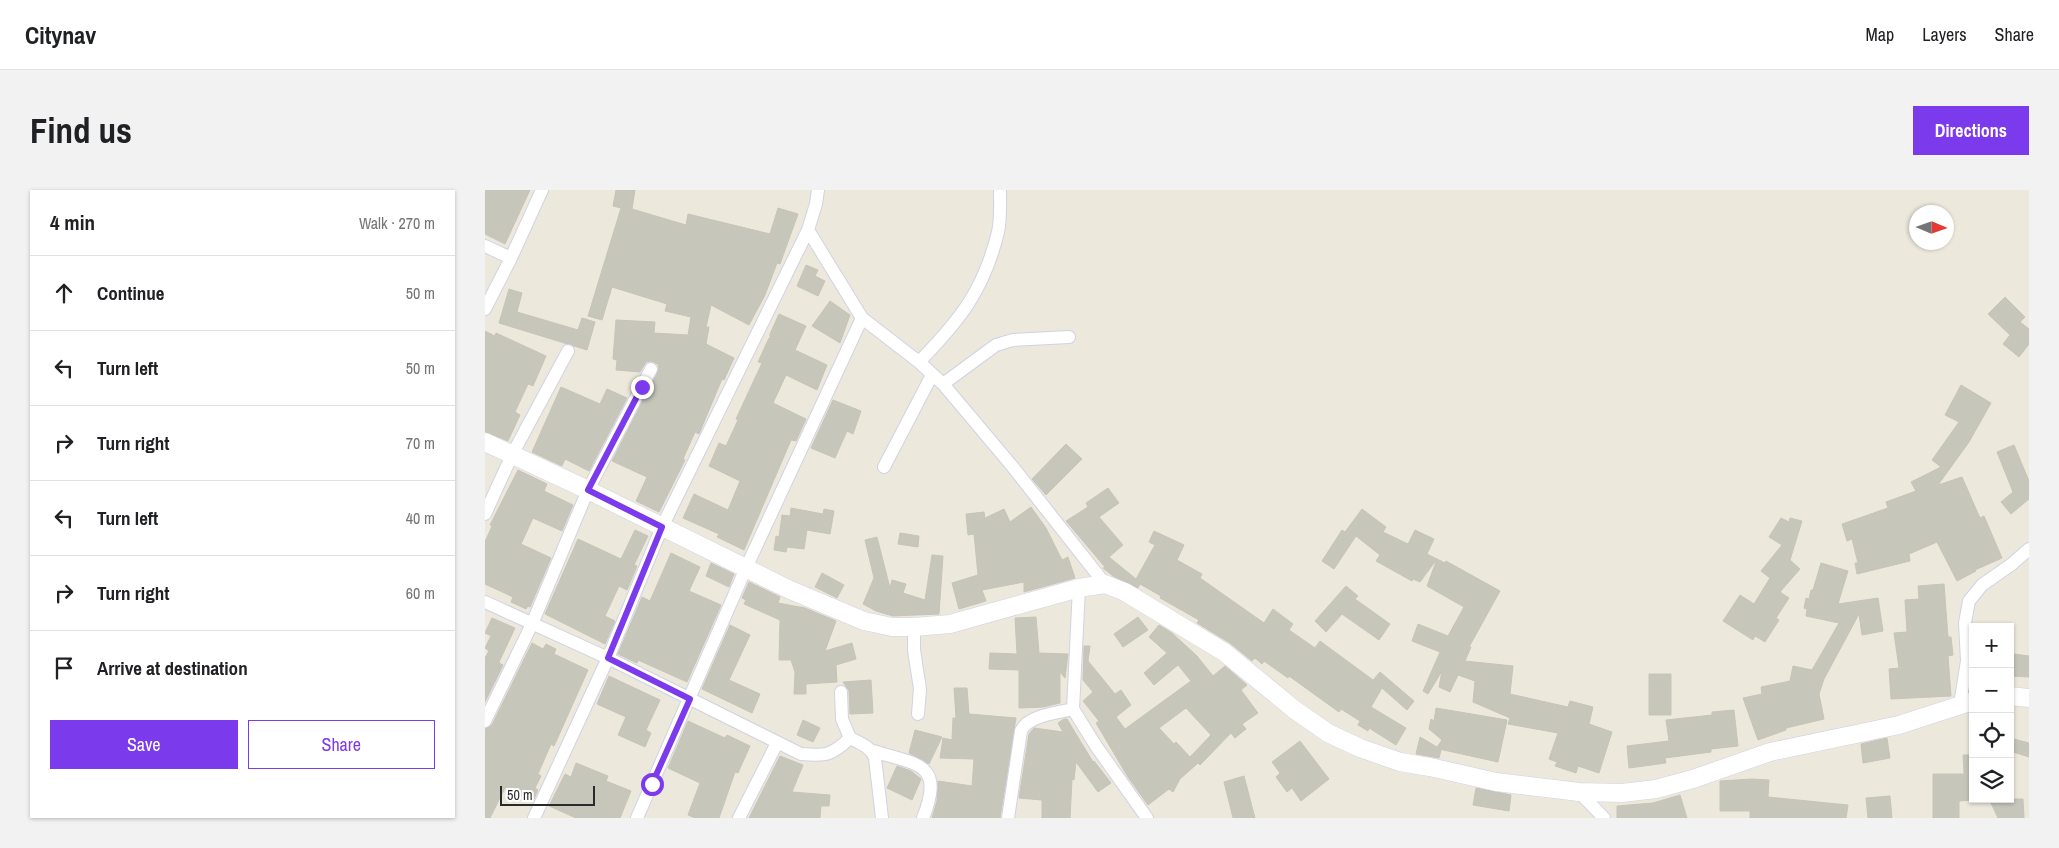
<!DOCTYPE html>
<meta charset="utf-8">
<style>
:root{--surface:#fff;--page:#f2f2f2;--text:#202124;--muted:#757577;--line:#e0e0e0;--accent:#7c3aed}
body{margin:0;font-family:"Archivo Narrow",sans-serif;background:var(--page);color:var(--text)}
.controls{position:absolute;right:15px;bottom:15px;display:grid;overflow:hidden;border-radius:0px;box-shadow:0 1px 4px #0004}
.controls button{width:45px;height:45px;display:grid;place-items:center;padding:0;border:0;border-bottom:1px solid var(--line);background:var(--surface);color:var(--text);font:25px sans-serif}
.compass{position:absolute;left:1424px;top:15px;width:45px;height:45px;border-radius:50%;background:var(--surface);box-shadow:0 1px 4px #0004;rotate:92deg}
.scale{position:absolute;left:15px;bottom:12px;width:95px;box-sizing:border-box;padding-left:5px;border:2px solid #2a2a2a;border-top:0;font-size:14px;line-height:18px;white-space:nowrap;color:#2a2a2a;-webkit-text-stroke:4px #fff;paint-order:stroke}
.stop{position:absolute;width:15px;height:15px;margin:-11px;border:4px solid #7c3aed;border-radius:50%;background:#fff}
.stop.end{background:#7c3aed;border-color:#fff;box-shadow:0 1px 5px #0008}
.list{margin:0;padding:0;list-style:none}
h2{display:flex;justify-content:space-between;align-items:center;height:65px;margin:0;padding:0 20px;font-size:21px}
h2 small{font-size:16px;font-weight:400;color:var(--muted)}
.list li{display:grid;grid-template-columns:32px 1fr auto;gap:15px;align-items:center;box-sizing:border-box;height:75px;padding:0 20px;border-top:1px solid var(--line)}
.list b{display:block;font-size:19px;white-space:nowrap}
.list em{font-size:16px;font-style:normal;color:var(--muted)}
.actions{display:flex;gap:10px;padding:15px 20px}
.actions a{flex:1;padding:11px 0;border:1px solid var(--accent);border-radius:0px;text-align:center;font-size:18px;color:var(--accent)}
.actions .main{background:var(--accent);color:#fff}
.icon{flex:none;width:28px;height:28px;fill:none;stroke:currentColor;stroke-width:2;stroke-linecap:round;stroke-linejoin:round}
.map{position:relative;flex:none;width:1544px;height:628px;overflow:hidden;border-radius:0px}
header{display:flex;align-items:center;gap:30px;box-sizing:border-box;height:70px;padding:0 25px;background:var(--surface);border-bottom:1px solid var(--line)}
header strong{font-size:24px}
nav{display:flex;gap:28px;margin-inline-start:auto;font-size:18px}
.intro{display:flex;align-items:center;justify-content:space-between;box-sizing:border-box;height:120px;padding:0 30px}
h1{margin:0;font-size:35px}
.button{padding:12px 22px;border-radius:0px;background:var(--accent);color:#fff;font-size:18px;font-weight:700}
main{display:flex;gap:30px;padding:0 30px}
aside{flex:1;background:var(--surface);border-radius:0px;box-shadow:0 1px 4px #0004}
.map>svg:first-child{display:block}
</style>
<header>
<strong>Citynav</strong>
<nav><a>Map</a><a>Layers</a><a>Share</a></nav>
</header>
<div class="intro"><h1>Find us</h1><a class="button">Directions</a></div>
<main>
<aside>
<h2>4 min<small>Walk · 270 m</small></h2>
<ul class="list">
<li><svg class="icon" aria-label="ahead" viewBox="0 0 24 24"><path d="M12 20V5M6 11l6-6 6 6"/></svg><div><b>Continue</b></div><em>50 m</em></li>
<li><svg class="icon" aria-label="left" viewBox="0 0 24 24"><path d="M17 20v-9H6M10 6l-5 5 5 5"/></svg><div><b>Turn left</b></div><em>50 m</em></li>
<li><svg class="icon" aria-label="right" viewBox="0 0 24 24"><path d="M7 20v-9h11M14 6l5 5-5 5"/></svg><div><b>Turn right</b></div><em>70 m</em></li>
<li><svg class="icon" aria-label="left" viewBox="0 0 24 24"><path d="M17 20v-9H6M10 6l-5 5 5 5"/></svg><div><b>Turn left</b></div><em>40 m</em></li>
<li><svg class="icon" aria-label="right" viewBox="0 0 24 24"><path d="M7 20v-9h11M14 6l5 5-5 5"/></svg><div><b>Turn right</b></div><em>60 m</em></li>
<li><svg class="icon" aria-label="arrive" viewBox="0 0 24 24"><path d="M6 21V4h12l-3 4 3 4H6"/></svg><div><b>Arrive at destination</b></div></li>
</ul>
<div class="actions"><a class="main">Save</a><a>Share</a></div>
</aside>
<div class="map">
<svg width="1544" height="628" viewBox="0 0 1544 628">
<rect width="100%" height="100%" fill="#ece8dc"/>
<path fill="#c7c6bb" stroke="#c8c4b6" fill-rule="evenodd" d="M0 0H45L20 54 0 44Z
M131 0H150L147 19 201 35 203 24 285 44 293 18 313 24 295 74 292 73 280 105 264 135 226 115 221 137H224L221 154 249 168 239 190 237 189 214 244 210 242 198 269 200 270 174 322 151 311 162 287 127 271 174 179 173 174 166 171 161 172 155 182 131 180 132 170 128 169 131 130 170 132 169 143 203 145 206 127 180 121 182 114 127 97 117 130 103 126 136 18 128 16Z
M321 75 333 80 330 86 340 91 333 106 312 96Z
M24 99 37 103 32 122 93 140 97 128 110 132 102 160 14 133Z
M1520 107 1540 127 1535 132 1544 139V154L1534 167 1518 154 1525 145 1503 124Z
M345 111 365 125 355 153 327 136Z
M294 124 321 136 310 160 342 175 332 200 301 185 288 213 321 229 311 251 306 250 259 360 232 347 234 344 198 328 209 304 243 320 255 291 224 276 234 253 241 256 253 230 251 229 277 173 273 172 284 148 289 149 285 147V144Z
M0 141 10 146 11 143 61 166 48 196 43 194 30 222 35 225 23 251 0 242Z
M1476 195 1506 213 1484 252 1453 295 1477 287 1495 328 1499 326 1517 368 1490 380 1491 381 1472 391 1452 352 1424 364 1425 371 1372 384 1370 373H1373L1367 349 1362 351 1357 334 1403 318 1401 312 1431 301 1426 292 1456 277 1447 270 1474 232 1460 225Z
M76 197 115 214 122 199 142 208 104 281 80 269 77 276 47 262Z
M348 210 376 221 368 244 362 241 350 268 326 258Z
M581 254 597 269 561 305 547 289Z
M1529 255 1544 291V309L1526 324 1516 312 1528 302 1512 262Z
M33 280 62 294 59 301 88 315 77 341 48 328 36 354 66 368 45 417 43 416 41 419 26 412 28 407 0 394V352L7 336 5 335Z
M623 298 634 313 614 327 638 355 624 367 651 389 670 355 664 352 669 341 699 355 692 370 717 384 715 388 779 433 788 419 808 434 804 440 830 458 835 451 888 490 895 482 929 511 922 520 897 498 886 517 921 538 911 555 884 538 883 541 873 535 875 531 856 519 854 522 804 486 803 488 779 471 777 474 770 468 767 471 745 453 712 433 714 430 675 408 676 406 655 394 653 398 628 386 618 378 620 377 581 331 603 317 601 313Z
M546 317 561 338 577 370 583 367 590 388 539 402V392L497 400 501 411 474 419 467 393 493 385 489 344 483 345 481 324 499 322 500 328 519 319 525 332Z
M306 318 338 324 339 319 349 321 345 344 322 340 319 359 302 357 301 362 289 360 291 346 294 347 297 325 305 326Z
M877 319 901 337 898 342 923 354 930 340 949 349 942 364 952 369 935 392 928 389 927 391 891 371 895 365 871 346 849 379 837 371 857 340 860 342Z
M1296 328 1304 332 1305 328 1317 331 1305 370 1315 379 1295 402 1304 408 1291 428 1294 430 1280 452 1270 446 1268 450 1238 431 1255 405 1269 414 1285 388 1276 381 1297 355 1284 347Z
M150 340 163 346 149 375 152 376 142 400 134 396 120 426 130 431 120 454 60 424 93 349 136 369Z
M415 343 434 346 433 357 413 354Z
M392 347 405 398 407 390 421 394 418 403 440 410 447 365 458 366 454 424 408 426 391 421 378 414 389 388 380 350Z
M186 363 215 377 204 401 236 415 202 492 153 470 152 473 133 464 157 407 165 411Z
M952 369 960 373 961 371 1015 401 984 457H986L980 471 1028 476 1025 504 1083 517 1085 511 1108 517 1104 534 1127 542 1114 583 1093 576 1091 583 1070 576 1072 572 1064 569 1073 543 1023 534 1025 528 988 512 990 491 973 485 965 502 954 497 957 481 943 504 938 501 955 462 927 451 933 434 963 446 979 417 942 396Z
M226 373 249 384 244 397 221 386Z
M1336 373 1363 381 1353 414 1393 408 1398 441 1377 445 1374 424 1339 489 1334 504 1339 529 1301 538V540L1273 550 1258 508 1277 504 1276 497 1305 491 1308 476 1327 480 1354 433 1321 426 1322 419 1319 418 1321 408 1324 409 1326 400H1328Z
M337 383 359 395 352 408 330 397Z
M264 392 295 407 293 413 320 418 351 431 340 461 367 453 371 469 351 475 352 492 321 494V504H309L310 482 306 470H294L295 430 259 414 261 410 257 408Z
M1459 394 1463 447H1466L1468 465 1463 466 1466 506 1406 509 1404 479 1414 478 1409 443 1422 442 1420 410 1434 409 1433 396Z
M861 396 873 406 870 409 905 434 894 450 857 424 841 442 830 431Z
M551 427 554 463 583 464 580 488 575 482V513L558 517 534 518V480L504 479 505 463 532 464 530 428Z
M653 427 663 440 638 457 629 444Z
M7 428 30 438 15 470 14 473 18 475 0 512V468L4 461 0 458 6 446 0 443Z
M245 435 265 445 244 490 275 504 267 523 217 499Z
M674 435 687 443 712 466 728 486 740 476 762 495 756 500 773 523 757 534 761 539 750 548 746 543 715 575 713 573 695 589 688 602 684 599 663 615 643 587 611 533 614 531 598 511 608 502 598 490 599 456H605L603 471 630 504 636 500 646 515 631 527 640 539 706 491 693 475 669 495 659 483 682 463 664 447ZM701 518 726 545 705 567 691 552 689 554 674 538Z
M47 453 58 459 61 454 71 459 69 464 103 480 69 556 66 554 53 584 56 586 50 598 53 600 49 609 46 608 45 610 20 598 5 628H0V539L7 535Z
M1529 464 1544 466V487L1525 486V467H1529Z
M1164 484H1186V525H1164Z
M124 486 175 510 161 540 166 543 160 557 133 545 141 527 112 514Z
M386 490 388 523 365 524 364 501 358 492Z
M469 498H482L484 524 531 528 515 628H447L452 611 453 591 487 596 489 569 455 568 458 548 467 550 468 528H471Z
M951 518 1022 530 1013 572 954 559 956 560 954 568 931 564 935 547 952 557 957 550 944 539 946 529 949 531Z
M1249 520 1253 556 1226 559V562L1180 568 1181 573 1144 578 1142 556 1184 551 1181 530 1227 525V522Z
M579 529H582L608 572 609 571 626 593 613 602 591 572 589 590 587 589 585 628H557V610L534 608 544 544 549 538 578 542 573 533Z
M318 530 335 538 328 552 312 545Z
M203 531 240 548 242 545 265 556 253 583 250 582 234 628H210L203 625 215 593 183 578Z
M430 540 457 547 444 574 424 563Z
M1402 548 1405 568 1378 573 1376 554Z
M1525 548 1544 553V567L1525 561Z
M815 551 844 589 816 611 807 598 802 602 791 587 795 583 787 572Z
M1478 565H1488V610L1474 611V628H1448V584H1479Z
M295 566 318 575 307 602 345 605 344 616H336L335 628H264Z
M91 573 123 586 121 591 146 601 135 628H91L64 616 80 584 86 587Z
M412 576 426 581 436 589 427 610 402 598Z
M759 586 770 628H748L739 592Z
M1267 589 1284 590 1283 607 1363 615 1361 628H1265V621H1235V591Z
M991 598 1026 605 1024 621 988 615Z
M1195 605 1202 628H1132V616L1168 613Z
M1405 606 1407 628H1383L1381 608Z
M1504 609H1538L1539 628H1513Z"/>
<g fill="none" stroke-linecap="round" stroke-linejoin="round">
<g stroke="#d1d2e3" stroke-width="14">
<path id="street" d="M323 40 377 128 434 172 458 194 527 276 620 394
M0 56 26 68
M0 119 26 68 57 0
M434 172C475 130 499 100 513 42 516 29 515 14 515 0
M458 194 511 155 528 150 584 147
M399 277 447 185
M0 324 27 265 83 161
M594 398 588 519 611 556 662 628
M0 412 123 468 316 564C341 566 346 566 365 548L357 529 356 502
M429 437V460L435 499 433 524
M1475 514 1482 471 1480 433 1484 411 1497 395 1527 374 1544 359
M0 531 47 434 103 300 166 179
M365 548C375 553 386 557 390 568L397 628
M388 561C432 575 460 572 438 628
M1094 602 1119 628
M49 628 123 468 177 337 323 40 331 14 333 0
M152 628 261 378 377 128
M254 628 292 553
M523 628 536 541C543 525 573 523 588 519"/>
</g>
<g stroke="#d1d2e3" stroke-width="19">
<path id="secondary" d="M0 252 103 300 303 399 379 431 407 437H429L465 434 594 398 620 394 640 402 739 462 810 520 843 543 875 558 915 572 945 577 1011 592 1094 602 1137 603 1171 599 1208 589 1285 562 1414 535 1488 511
M1525 506 1544 508"/>
</g>
<use href="#street" stroke="#fff" stroke-width="12"/>
<use href="#secondary" stroke="#fff" stroke-width="18"/>
</g>
<g fill="none" stroke-linecap="round" stroke-linejoin="round">
<path stroke="#7c3aed" stroke-width="6" d="M157 197 103 300 177 337 123 468 205 509 167 594"/>
</g>
</svg>
<div class="controls">
<button>+</button>
<button>−</button>
<button><svg class="icon" aria-label="locate" viewBox="0 0 24 24"><circle cx="12" cy="12" r="6"/><path d="M12 2v4M12 18v4M2 12h4M18 12h4"/></svg></button>
<button><svg class="icon" aria-label="layers" viewBox="0 0 24 24"><path d="M12 4l9 5-9 5-9-5zM3 14l9 5 9-5"/></svg></button>
</div>
<svg class="compass" viewBox="-18 -18 36 36"><path d="M0-13l5 13h-10z" fill="#e53935"/><path d="M0 13l5-13h-10z" fill="#757577"/></svg>
<div class="scale">50 m</div>
<div class="stop" style="left:167px;top:594px"></div>
<div class="stop end" style="left:157px;top:197px"></div>
</div>
</main>
